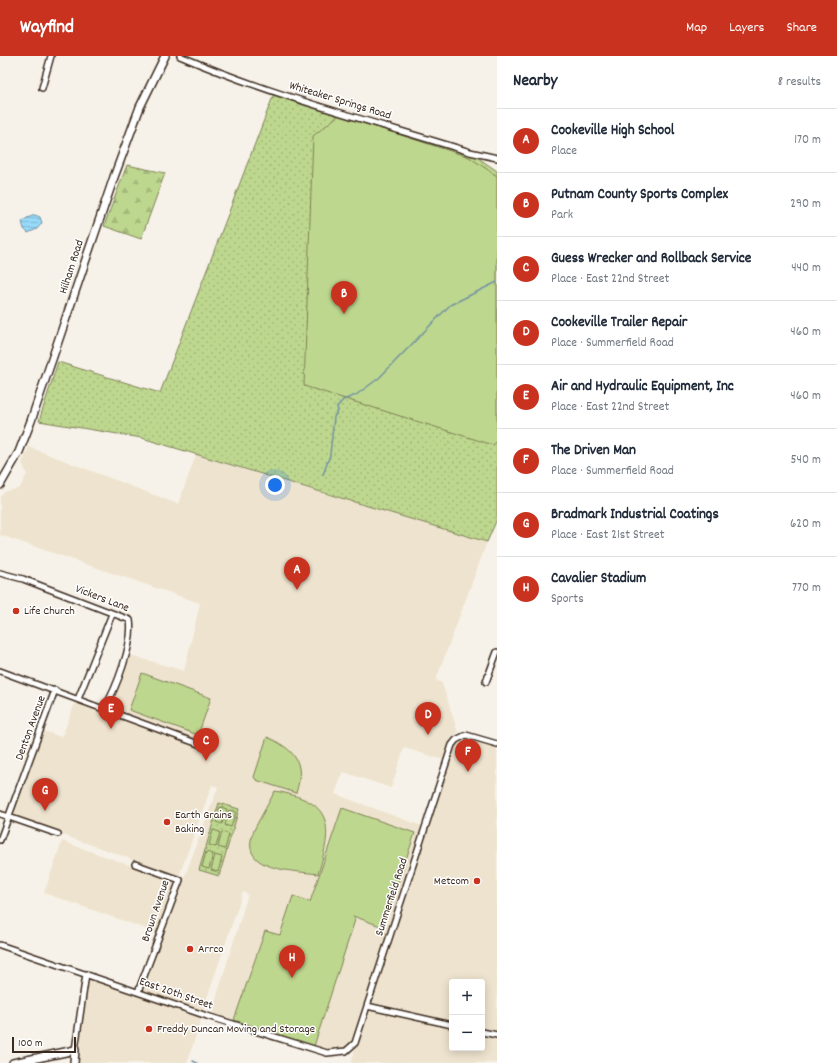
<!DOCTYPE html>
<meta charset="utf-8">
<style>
:root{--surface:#fff;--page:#f6f6f7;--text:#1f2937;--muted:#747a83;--line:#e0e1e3;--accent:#c8321e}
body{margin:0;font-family:Dekko,sans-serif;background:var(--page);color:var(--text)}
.controls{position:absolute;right:12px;bottom:12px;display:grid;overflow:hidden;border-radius:4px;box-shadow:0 2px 10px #0003}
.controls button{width:36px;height:36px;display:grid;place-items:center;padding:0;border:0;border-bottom:1px solid var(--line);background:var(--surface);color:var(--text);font:20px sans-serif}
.scale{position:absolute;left:12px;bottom:10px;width:64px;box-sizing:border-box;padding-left:4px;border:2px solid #3b2a1e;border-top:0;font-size:11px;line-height:14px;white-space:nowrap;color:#3b2a1e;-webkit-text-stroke:3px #fff;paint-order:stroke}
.you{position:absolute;left:275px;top:429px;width:14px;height:14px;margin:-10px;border:3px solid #fff;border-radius:50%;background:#1a73e8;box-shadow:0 0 0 6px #1a73e833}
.badge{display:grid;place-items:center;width:26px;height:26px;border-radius:50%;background:var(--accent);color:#fff;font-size:13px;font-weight:700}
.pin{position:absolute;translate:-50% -33px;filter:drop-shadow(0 1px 2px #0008)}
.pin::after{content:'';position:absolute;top:21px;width:14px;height:12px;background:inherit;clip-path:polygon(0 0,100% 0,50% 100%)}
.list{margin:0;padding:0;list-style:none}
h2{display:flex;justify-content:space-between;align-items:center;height:52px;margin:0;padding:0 16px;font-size:17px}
h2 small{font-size:13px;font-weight:400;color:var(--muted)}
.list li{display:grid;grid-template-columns:26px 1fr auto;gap:12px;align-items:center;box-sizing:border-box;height:64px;padding:0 16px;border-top:1px solid var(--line)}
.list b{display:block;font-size:15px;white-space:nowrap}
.list p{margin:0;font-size:13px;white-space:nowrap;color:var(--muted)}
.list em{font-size:13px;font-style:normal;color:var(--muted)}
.map{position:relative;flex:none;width:497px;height:1007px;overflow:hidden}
header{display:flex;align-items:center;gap:24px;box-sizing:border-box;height:56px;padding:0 20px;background:var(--accent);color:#fff}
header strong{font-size:19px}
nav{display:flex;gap:22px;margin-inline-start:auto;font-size:14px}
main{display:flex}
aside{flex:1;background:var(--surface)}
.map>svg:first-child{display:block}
</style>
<header>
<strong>Wayfind</strong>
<nav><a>Map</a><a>Layers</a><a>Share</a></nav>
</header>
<main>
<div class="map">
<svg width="497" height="1007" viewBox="0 0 497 1007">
<defs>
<pattern id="green-dots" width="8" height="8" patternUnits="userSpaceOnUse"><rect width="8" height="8" fill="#bed78e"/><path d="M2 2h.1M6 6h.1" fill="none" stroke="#a4b97a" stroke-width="1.8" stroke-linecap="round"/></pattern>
<pattern id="forest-firs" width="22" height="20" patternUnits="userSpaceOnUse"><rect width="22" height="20" fill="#bed78e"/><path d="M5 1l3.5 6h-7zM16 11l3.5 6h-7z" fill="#a4b97a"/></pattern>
<pattern id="water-rules" width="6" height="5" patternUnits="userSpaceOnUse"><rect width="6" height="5" fill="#97d9f9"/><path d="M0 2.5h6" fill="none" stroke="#83bad5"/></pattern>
</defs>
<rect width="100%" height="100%" fill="#f7f2e9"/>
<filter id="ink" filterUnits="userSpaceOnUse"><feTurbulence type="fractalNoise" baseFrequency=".025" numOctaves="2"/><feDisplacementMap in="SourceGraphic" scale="8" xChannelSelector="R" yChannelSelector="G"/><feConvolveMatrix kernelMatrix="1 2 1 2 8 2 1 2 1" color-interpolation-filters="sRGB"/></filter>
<g filter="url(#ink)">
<path fill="#eee3ce" d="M29 391 178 448 196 399 487 486 436 624 442 627 458 677 451 683 444 704 404 692 391 732 343 716 335 738 422 770 354 983 345 993 326 995 216 960 213 953 248 838 243 836 203 954 200 955 142 935 218 731 212 729 179 820 12 761 43 675 62 681 76 644 205 693 207 687 111 653 130 599 184 615 200 547 0 479V442L4 436 20 432 27 418 22 407Z
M470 681 497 689V975L482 972V926H452V965L374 947 372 943 452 693 458 686Z
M62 785 171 824 175 831 158 877 44 837Z
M90 923 202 961 187 1007H76L86 929Z
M372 955 452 972V992H482V979L497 983V1007H351L365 960Z"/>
<path fill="url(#green-dots)" stroke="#7c8056" d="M275 35 470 96 497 115V463L487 486 142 382 39 365 58 306 160 337Z
M219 747 239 753 219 820 199 814Z"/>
<path fill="url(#forest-firs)" stroke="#7c8056" d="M127 109 165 117 141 183 104 170Z"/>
<path fill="#bed78e" stroke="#7c8056" d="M339 59 469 101 497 120V385L493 389 304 330 313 80Z
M142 617 211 642 198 679 129 654Z
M267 681C294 693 306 706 296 737L256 724 254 721Z
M275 735C332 745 334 768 318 818 289 814 233 815 256 770 262 758 269 747 275 735Z
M220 751 227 753 222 768 216 766Z
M342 752 415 777 383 871 353 860 355 864 314 990 234 964 265 875 280 879 293 840 310 846Z
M229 754 236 756 231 771 225 769Z
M213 774 220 776 216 791 209 789Z
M222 776 229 778 225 793 218 791Z
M206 796 213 798 209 813 202 811Z
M215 799 222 801 218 816 211 814Z"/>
<path fill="url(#water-rules)" stroke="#7293a1" d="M35 159 40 161 42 167 37 173 28 177 24 173 22 166 27 162Z"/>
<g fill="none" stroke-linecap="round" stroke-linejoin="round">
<path stroke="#7293a1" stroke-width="1.5" d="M323 419 330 399 334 361 338 355 337 351 343 344 356 339 379 322 450 249 497 226
M193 1005 197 1007"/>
<g stroke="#3b2a1e" stroke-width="8">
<path id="street" d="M180 0C273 40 374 66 470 96L497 102
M42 32 51 0
M0 517 23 523 130 564C134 587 116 633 104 653
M0 615 204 690
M486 626 497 596
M78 643 112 558
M0 758 58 778
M0 784 55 634
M135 808 180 824 138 936
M0 889 207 960 327 997 346 995 355 987 452 689 456 684 466 679 497 688
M367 950 452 969
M482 976 497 979
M75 994 86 918"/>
</g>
<g stroke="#3b2a1e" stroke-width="10">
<path id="secondary" d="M0 429 19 396 31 365 114 121 140 51 165 0
M13 1007 75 994 74 1007"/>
</g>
<use href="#street" stroke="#fff" stroke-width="5"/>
<use href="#secondary" stroke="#fff" stroke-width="7"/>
</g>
</g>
<g fill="#c8321e" stroke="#fff" stroke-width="1.5">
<circle cx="16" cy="555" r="4"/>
<circle cx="167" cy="766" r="4"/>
<circle cx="477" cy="825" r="4"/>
<circle cx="190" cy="893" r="4"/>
<circle cx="149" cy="973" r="4"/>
</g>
<g text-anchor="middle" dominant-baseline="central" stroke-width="3" stroke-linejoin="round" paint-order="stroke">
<g font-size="12" fill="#3b2a1e" stroke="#fff">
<text transform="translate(340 45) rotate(17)">Whiteaker Springs Road</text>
<text transform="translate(72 211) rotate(-72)">Hilham Road</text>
<text transform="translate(102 543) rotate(21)">Vickers Lane</text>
<text transform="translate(31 672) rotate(-70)">Denton Avenue</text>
<text transform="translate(392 841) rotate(-72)">Summerfield Road</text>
<text transform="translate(156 855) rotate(-71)">Brown Avenue</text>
<text transform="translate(176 938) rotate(19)">East 20th Street</text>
</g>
<g font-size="12" fill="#3b2a1e" stroke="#fff" text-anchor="start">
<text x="24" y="555">Life Church</text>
<text x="175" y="759">Earth Grains<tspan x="175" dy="14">Baking</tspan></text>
<text x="469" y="825" text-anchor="end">Metcom</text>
<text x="198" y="893">Arrco</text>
<text x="157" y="973">Freddy Duncan Moving and Storage</text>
</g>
</g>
</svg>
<div class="controls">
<button>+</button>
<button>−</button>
</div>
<div class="scale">100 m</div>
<div class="you"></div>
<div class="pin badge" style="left:297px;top:534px">A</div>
<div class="pin badge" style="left:344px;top:258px">B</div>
<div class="pin badge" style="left:206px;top:705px">C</div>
<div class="pin badge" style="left:428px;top:679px">D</div>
<div class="pin badge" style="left:111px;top:673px">E</div>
<div class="pin badge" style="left:468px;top:716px">F</div>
<div class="pin badge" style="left:45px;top:755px">G</div>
<div class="pin badge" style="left:292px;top:922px">H</div>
</div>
<aside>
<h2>Nearby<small>8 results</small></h2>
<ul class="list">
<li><span class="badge">A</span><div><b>Cookeville High School</b><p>Place</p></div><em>170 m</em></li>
<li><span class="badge">B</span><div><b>Putnam County Sports Complex</b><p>Park</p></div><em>290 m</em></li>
<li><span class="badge">C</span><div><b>Guess Wrecker and Rollback Service</b><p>Place · East 22nd Street</p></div><em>440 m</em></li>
<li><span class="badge">D</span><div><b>Cookeville Trailer Repair</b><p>Place · Summerfield Road</p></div><em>460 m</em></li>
<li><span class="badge">E</span><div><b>Air and Hydraulic Equipment, Inc</b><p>Place · East 22nd Street</p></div><em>460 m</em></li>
<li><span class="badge">F</span><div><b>The Driven Man</b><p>Place · Summerfield Road</p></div><em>540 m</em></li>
<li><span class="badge">G</span><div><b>Bradmark Industrial Coatings</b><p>Place · East 21st Street</p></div><em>620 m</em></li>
<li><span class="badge">H</span><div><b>Cavalier Stadium</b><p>Sports</p></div><em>770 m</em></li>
</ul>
</aside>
</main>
